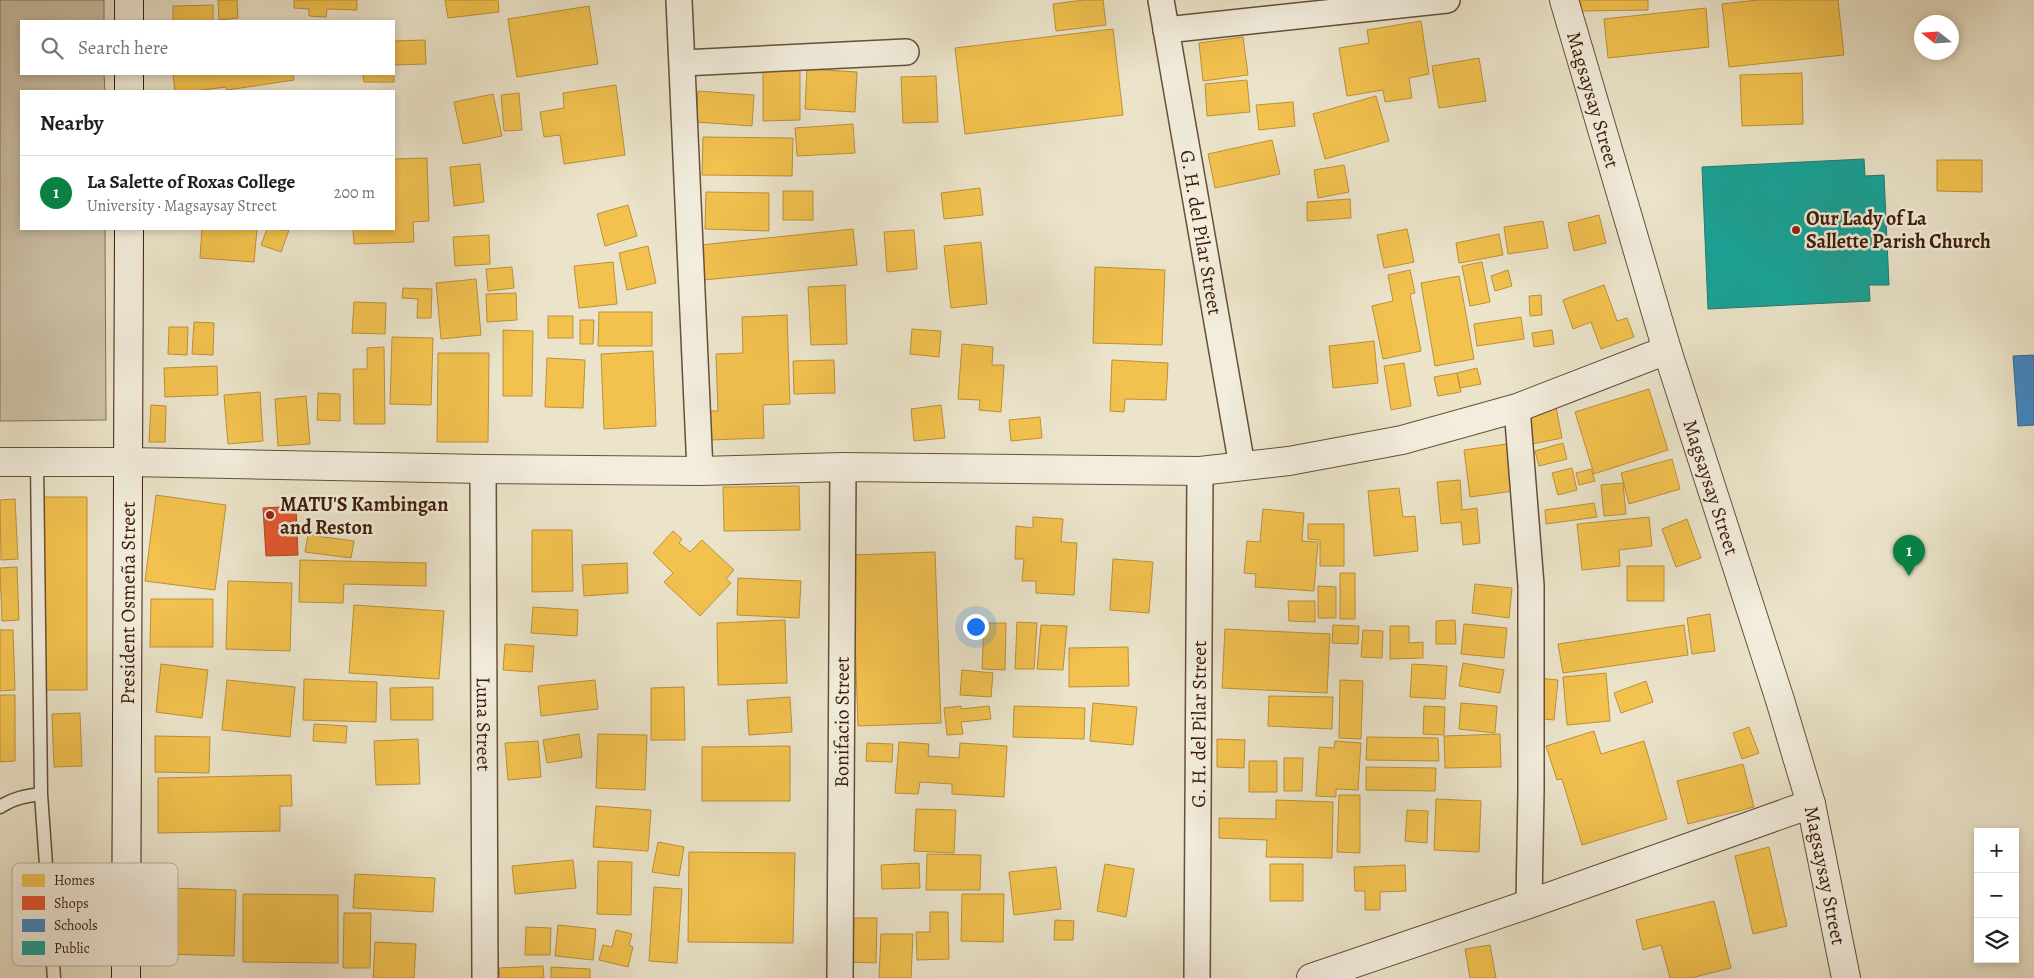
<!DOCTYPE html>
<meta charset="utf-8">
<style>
:root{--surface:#fff;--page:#f2f2f2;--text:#202124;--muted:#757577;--line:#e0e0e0;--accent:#0b8043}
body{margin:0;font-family:Alegreya,serif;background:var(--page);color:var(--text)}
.controls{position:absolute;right:15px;bottom:15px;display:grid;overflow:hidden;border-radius:0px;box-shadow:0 2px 8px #0003}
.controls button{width:45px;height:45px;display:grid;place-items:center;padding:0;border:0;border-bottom:1px solid var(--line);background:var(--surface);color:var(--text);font:25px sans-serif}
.compass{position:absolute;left:1914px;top:15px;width:45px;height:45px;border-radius:50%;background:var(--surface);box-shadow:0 2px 8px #0003;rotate:287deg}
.you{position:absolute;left:975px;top:626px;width:18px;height:18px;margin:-12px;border:4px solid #fff;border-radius:50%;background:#1a73e8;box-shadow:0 0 0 8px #1a73e833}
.badge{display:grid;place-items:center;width:32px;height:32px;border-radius:50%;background:var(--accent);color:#fff;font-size:16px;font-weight:700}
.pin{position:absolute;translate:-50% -41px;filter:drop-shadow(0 1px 2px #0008)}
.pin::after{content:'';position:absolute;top:26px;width:18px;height:15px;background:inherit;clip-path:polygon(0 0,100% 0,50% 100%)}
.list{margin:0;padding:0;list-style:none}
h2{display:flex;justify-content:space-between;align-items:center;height:65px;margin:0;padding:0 20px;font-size:21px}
h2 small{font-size:16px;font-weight:400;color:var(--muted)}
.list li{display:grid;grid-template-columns:32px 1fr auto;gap:15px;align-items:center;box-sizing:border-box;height:75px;padding:0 20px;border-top:1px solid var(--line)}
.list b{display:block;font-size:19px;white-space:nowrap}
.list p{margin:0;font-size:16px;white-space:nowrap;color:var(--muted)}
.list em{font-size:16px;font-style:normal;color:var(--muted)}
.icon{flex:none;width:28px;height:28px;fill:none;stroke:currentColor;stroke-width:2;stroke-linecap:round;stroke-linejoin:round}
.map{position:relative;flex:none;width:2034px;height:978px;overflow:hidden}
.search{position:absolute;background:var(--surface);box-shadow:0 2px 8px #0003;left:20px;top:20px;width:375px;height:55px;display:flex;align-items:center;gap:12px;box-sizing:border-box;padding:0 18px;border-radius:0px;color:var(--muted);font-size:19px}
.panel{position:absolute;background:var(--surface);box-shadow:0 2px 8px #0003;left:20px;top:90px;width:375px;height:140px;border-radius:0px}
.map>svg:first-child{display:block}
</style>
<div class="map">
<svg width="2034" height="978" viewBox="0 0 2034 978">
<rect width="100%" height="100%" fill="#ebe4ca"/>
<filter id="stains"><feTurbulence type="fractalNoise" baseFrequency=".004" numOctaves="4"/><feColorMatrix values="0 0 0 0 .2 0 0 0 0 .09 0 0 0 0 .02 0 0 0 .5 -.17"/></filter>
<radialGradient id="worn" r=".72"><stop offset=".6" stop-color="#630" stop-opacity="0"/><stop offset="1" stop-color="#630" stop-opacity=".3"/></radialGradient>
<path fill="#cdc2a9" stroke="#857058" d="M0 0H104V21H21V74H104L105 91H21V229H105L106 420 0 421Z"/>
<path fill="#f2c14e" stroke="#bc9039" d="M218 0H237L238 18 219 20Z
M294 0H357V10L327 9 326 17 309 16V9L294 8Z
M445 0H498L499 12 448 18Z
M1084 0H1103L1106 25 1056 31 1053 4Z
M1581 0H1648V10L1581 11Z
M1758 0H1838L1844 55 1729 67 1722 4Z
M213 5V21H173V6Z
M589 6 598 64 517 77 508 19Z
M1706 8 1709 47 1608 58 1604 19Z
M1421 21 1429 74 1409 78 1412 98 1385 102 1383 90 1347 96 1339 48 1369 43 1367 30Z
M1113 29 1123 115 965 134 955 48Z
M1243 37 1248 75 1203 81 1199 43Z
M425 40 426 64 394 65V82H364L363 74H394V41Z
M1479 58 1486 101 1439 108 1432 66Z
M807 69 857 72 855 112 805 109Z
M800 70V120L763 121V71Z
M1802 73 1803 124 1742 126 1740 75Z
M173 74H293L294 80 227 90 226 87 195 91H175Z
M936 76 938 122 903 123 901 77Z
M1247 80 1250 112 1207 116 1205 84Z
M616 85 625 155 564 164 560 135 544 137 540 112 564 108 563 93Z
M698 91 754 95 752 126 696 122Z
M519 93 522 130 504 131 501 95Z
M493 94 502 136 463 144 454 102Z
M1376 96 1389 141 1325 159 1313 114Z
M1293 102 1295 126 1259 130 1256 105Z
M853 124 855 153 797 156 795 128Z
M703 137 793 138 792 176 702 175Z
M1272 140 1280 174 1215 188 1208 154Z
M427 158 429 221 413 222 414 242 354 244 353 229H394V159Z
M1937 160H1982V192L1937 191Z
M480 164 484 202 454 206 450 167Z
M1344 165 1349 192 1318 198 1314 170Z
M980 188 983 215 944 219 941 193Z
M783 191H813V220H783Z
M706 192 769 193V231L705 229Z
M1350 199 1351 218 1307 221V202Z
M628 205 637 236 605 246 597 214Z
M1599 215 1606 243 1574 251 1568 223Z
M1543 221 1548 248 1508 254 1504 227Z
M202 229H257L254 262 200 258Z
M267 229 289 230 281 252 261 245Z
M853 229 857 265 704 280 701 245Z
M1407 229 1414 262 1384 268 1377 235Z
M914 230 917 269 887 272 884 232Z
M1499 234 1503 255 1459 263 1456 243Z
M489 235 490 264 455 266 453 237Z
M981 242 987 304 951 308 944 246Z
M648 246 656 283 627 290 619 253Z
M613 262 617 304 579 308 574 266Z
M1482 262 1490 302 1470 306 1462 266Z
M512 267 514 288 488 291 486 269Z
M1095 267 1165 270 1162 345 1093 343Z
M1410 270 1415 293 1410 294 1421 351 1383 359 1372 306 1393 301 1388 275Z
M1508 270 1512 286 1495 291 1491 276Z
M1459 276 1474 359 1435 366 1421 283Z
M476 279 481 335 441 339 436 283Z
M845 285 847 344 811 345 808 287Z
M1604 285 1617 321 1627 318 1634 337 1601 349 1591 322 1573 329 1563 300Z
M403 288 432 289 431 318H417L418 299 402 298Z
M516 293 517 320 487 322 486 294Z
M1541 295 1542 315 1530 316 1529 296Z
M354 302 386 303 385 334 352 333Z
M599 312H652V346H598Z
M787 315 790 404 763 405 764 438 710 440 709 411H718L716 354 743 353 742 317Z
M548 316H573V338H548Z
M1521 317 1524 339 1477 346 1474 324Z
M580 320H594L593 344H580Z
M194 322 214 323 213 355 192 354Z
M169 327H188L187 355 168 354Z
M912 329 941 331 939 357 910 354Z
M503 330 533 331 532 396H503Z
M1552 330 1554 344 1534 347 1532 333Z
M392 337 433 338 431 405 390 404Z
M1374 341 1378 383 1333 388 1329 346Z
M962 344 993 347 992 365H1004L1001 412 979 410 980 400 958 399Z
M384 347 385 424H354L353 369H367V348Z
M653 351 656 426 604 429 601 354Z
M438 353H489L488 442H437Z
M547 358 585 360 583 408 545 407Z
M834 360 835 393 794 394 793 361Z
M1112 360 1168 363 1166 400 1125 399 1124 412 1110 411Z
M1404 363 1411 406 1391 410 1384 366Z
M217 366 218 395 165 397 164 368Z
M1477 368 1481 384 1460 388 1457 373Z
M1457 373 1461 392 1438 396 1434 377Z
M1649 389 1668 450 1594 474 1575 412Z
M260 392 263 441 228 444 224 395Z
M318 393 340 394V421L317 420Z
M306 396 310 444 278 446 275 399Z
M151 405 166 406 165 442H149Z
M941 405 945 438 914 441 911 409Z
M1556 407 1562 438 1532 444 1525 414Z
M1040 417 1042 438 1011 441 1009 420Z
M1563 443 1567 459 1539 466 1535 451Z
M1507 444 1514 491 1470 497 1464 450Z
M1672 459 1680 489 1629 504 1621 473Z
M1572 468 1577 490 1558 495 1552 473Z
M1591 469 1595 481 1579 485 1576 473Z
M1460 480 1462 510 1477 508 1480 543 1463 545 1461 522 1441 524 1437 482Z
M1623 483 1626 514 1604 516 1601 485Z
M799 486 800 530 724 531 723 487Z
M1399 488 1403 517 1415 516 1418 551 1374 556 1368 491Z
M156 495 226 505 215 590 145 581Z
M44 497H87V690H44Z
M15 499 18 559 1 560 0 500Z
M1594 503 1597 517 1546 524 1545 510Z
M1263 509 1304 513 1302 541 1318 542 1314 591 1255 587 1256 574 1244 573 1247 541 1260 542Z
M1033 517 1063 519 1061 542 1077 543 1074 595 1036 593V581H1022L1024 559H1015L1016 526 1033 528Z
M1649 517 1652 546 1619 550 1620 566 1582 570 1577 524Z
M1687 519 1701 558 1676 567 1662 529Z
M1308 524H1344V566H1320V540L1308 539Z
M532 530H572L573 591 532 592Z
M673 531 682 539 679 543 690 552 702 540 734 570 726 579 731 583 700 616 664 582 673 573 653 553Z
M308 535 354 541 351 558 305 552Z
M935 552 941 723 858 726 852 555Z
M1113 559 1153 562 1149 613 1110 610Z
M300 560 426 563V586L344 584 343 603 299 602Z
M627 563 628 593 584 596 582 565Z
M1627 566H1664V601H1627Z
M17 567 19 620 2 621 0 568Z
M1340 573H1355V619H1340Z
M738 578 801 581 799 618 737 615Z
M228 581 292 583 290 651 226 649Z
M1475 584 1512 588 1509 618 1472 613Z
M1318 586 1336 587V618H1318Z
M151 599H213V647H150Z
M1288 601H1315V622L1289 621Z
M354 605 444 611 439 679 349 673Z
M533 607 578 610 577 636 531 633Z
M1710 614 1715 651 1692 654 1687 618Z
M785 620 787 683 718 685 717 623Z
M1455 620 1456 644H1436V621Z
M1017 622 1037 623 1034 669H1015Z
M984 623H1006L1005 670 982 669Z
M1464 624 1507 628 1504 658 1461 654Z
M1041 625 1067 626 1063 670 1037 669Z
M1333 625 1359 626 1358 644 1332 643Z
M1684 625 1688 655 1563 673 1558 644Z
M1390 626H1409V643L1423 642V658L1390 659Z
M1225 629 1330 634 1327 693 1222 688Z
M0 630H13L15 690 0 691Z
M1363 630 1383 631 1382 658 1361 657Z
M505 644 534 646 532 672 503 670Z
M1128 647 1129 686 1069 687V648Z
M1463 663 1504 670 1500 693 1459 686Z
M161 664 208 670 202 718 156 712Z
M1412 664 1447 666 1445 699 1410 697Z
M962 670 993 673 991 697 960 695Z
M1606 673 1610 721 1567 725 1563 677Z
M1537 678 1558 680 1554 720 1533 718Z
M304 679 377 682 376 722 303 720Z
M227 680 295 687 290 737 222 730Z
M595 680 598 709 541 716 538 686Z
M1340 680 1363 681 1361 739 1339 738Z
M1646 681 1653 702 1621 713 1614 693Z
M433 687V720H391L390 688Z
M684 687 685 740H651V688Z
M0 695H15V761L0 762Z
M1269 696 1333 697 1332 729 1268 726Z
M790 697 792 732 749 735 747 700Z
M1093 703 1137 707 1133 745 1090 741Z
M1461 703 1497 706 1495 733 1459 729Z
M961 706V709L989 706 991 719 961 722 963 734 947 735 944 708Z
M1014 706 1085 708 1084 739 1013 737Z
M1424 706 1445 707 1444 735 1423 734Z
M80 713 82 766 54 767 52 714Z
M314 724 347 726 346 743 313 741Z
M1749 727 1759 753 1742 759 1733 733Z
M1594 731 1601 754 1644 741 1667 819 1582 845 1562 779 1557 780 1546 746Z
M579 734 582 757 547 763 543 740Z
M598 734 647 735 645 790 596 788Z
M1500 734 1501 767 1445 768 1444 736Z
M155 736 210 737 209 773 155 772Z
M1367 737 1438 738 1439 761 1366 760Z
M418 739 420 784 376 785 374 741Z
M1217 739 1245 740 1244 768 1217 767Z
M538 741 541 777 508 780 505 743Z
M1335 741 1361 743 1358 790 1336 789V797L1316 796 1319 747 1334 748Z
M899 742 929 744 928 756 959 758 960 743 1007 746 1004 797 952 794V784L920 782 918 794 895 793Z
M867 743 893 744 892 762 866 761Z
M790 746V801H702V747Z
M1284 758H1303L1302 791H1284Z
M1249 761H1277V792H1249Z
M1743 764 1754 807 1688 824 1677 781Z
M1366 767 1436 768 1435 791 1366 790Z
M291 775 292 806H280V831L158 833V778Z
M1339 795H1360V853L1337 852Z
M1436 799 1481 801 1479 852 1434 850Z
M1276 800 1333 802 1332 858 1266 857 1267 840 1219 838V818L1276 819Z
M596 806 651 810 648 851 593 847Z
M916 809 956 810 954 853 914 851Z
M1407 810 1428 811 1427 843 1405 841Z
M658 842 684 847 679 876 652 872Z
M1769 847 1787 926 1753 934 1735 856Z
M689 852 795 853 793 943 688 942Z
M927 854 981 855 980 890H926Z
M573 860 576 888 515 894 512 866Z
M598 861 632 862 631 915 597 914Z
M919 863 920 888 882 889 881 865Z
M1105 864 1134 869 1126 917 1097 911Z
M1270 864H1303V901H1270Z
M1405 865 1406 891 1380 892V910H1365V891H1355L1354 867Z
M1056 867 1061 909 1014 915 1009 872Z
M355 874 435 878 433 912 353 908Z
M654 887 682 889 677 963 649 961Z
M166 888 236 890 234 956 164 954Z
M243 894 338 895V963L243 962Z
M962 894H1004L1003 942 961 941Z
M1714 901 1731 968 1691 978H1670L1661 945 1643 950 1636 920Z
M930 912H948L949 959 917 960 916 932H930Z
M344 913H371L370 968H343Z
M854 918H877L876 963 852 962Z
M1055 920 1074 921 1073 940H1054Z
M558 925 596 929 593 960 555 956Z
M526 927 551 928 550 955H525Z
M616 930 632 934 629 945 633 947 628 967 599 960 603 945 612 947Z
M881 934H913L911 978H879Z
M375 942 416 944 414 978H373Z
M1490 945 1496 978H1470L1465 949Z
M543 966 544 978H500L499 968Z
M551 967 590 969V978H551Z"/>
<path fill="#e4572e" stroke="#b24623" d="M296 506 298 555 266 556 263 508Z"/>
<path fill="#3f88c5" stroke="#3e688c" d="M2034 355V425L2018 426 2013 356Z"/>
<path fill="#17a398" stroke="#227b6d" d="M1864 159 1865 176 1884 175 1889 285H1869L1870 301 1708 309 1702 167Z"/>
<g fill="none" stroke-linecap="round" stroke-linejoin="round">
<g stroke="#684f38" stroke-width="15">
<path id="service" d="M37 462 41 794 54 978
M0 807C13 798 26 796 41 794"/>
</g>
<g stroke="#684f38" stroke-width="28">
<g id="minor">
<path d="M679 0 700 471"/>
<path id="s1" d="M1161 0 1242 466"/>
<path d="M1166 30 1447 0"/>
<path d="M683 63 906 52"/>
<path d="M1517 408 1531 585V791L1529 904"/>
<path id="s2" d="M483 469 485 978"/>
<path id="s3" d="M840 978 843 467"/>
<path id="s4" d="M1197 978 1200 471"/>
</g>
</g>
<g stroke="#684f38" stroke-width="30">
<g id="tertiary">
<path id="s5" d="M1564 0 1667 350 1780 700 1811 804 1846 978"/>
<path d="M0 462H129L483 469 700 471 843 467 1200 471 1289 461 1402 440 1517 408 1667 350"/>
<path d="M1311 978 1529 904 1811 804"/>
</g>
</g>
<g stroke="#3d1d08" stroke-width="30">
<g id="secondary">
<path d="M129 0V21"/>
<path d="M129 74V91"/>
<path id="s6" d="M126 978 129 229"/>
</g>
</g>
<use href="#service" stroke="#f2eddd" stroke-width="12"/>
<use href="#minor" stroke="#f2eddd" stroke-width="25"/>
<use href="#tertiary" stroke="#f2eddd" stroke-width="28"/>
<use href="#secondary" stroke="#f2eddd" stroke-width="28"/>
</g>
<g fill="#8f2418" stroke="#f2eddd" stroke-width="2">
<circle cx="1796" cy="230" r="5"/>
<circle cx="270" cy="515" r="5"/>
</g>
<g text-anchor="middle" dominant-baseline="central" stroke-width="5" stroke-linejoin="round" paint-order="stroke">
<g font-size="20" fill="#3d1d08" stroke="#f2eddd">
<text stroke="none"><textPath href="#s5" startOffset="104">Magsaysay Street</textPath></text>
<text stroke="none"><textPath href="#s1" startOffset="236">G. H. del Pilar Street</textPath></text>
<text stroke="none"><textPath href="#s5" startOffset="509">Magsaysay Street</textPath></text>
<text stroke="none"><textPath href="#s6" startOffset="375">President Osmeña Street</textPath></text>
<text stroke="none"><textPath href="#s3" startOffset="256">Bonifacio Street</textPath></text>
<text stroke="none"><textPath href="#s2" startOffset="255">Luna Street</textPath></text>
<text stroke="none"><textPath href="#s4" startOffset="254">G. H. del Pilar Street</textPath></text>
<text stroke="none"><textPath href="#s5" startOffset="914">Magsaysay Street</textPath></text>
</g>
<g font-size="20" font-weight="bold" fill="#3d1d08" stroke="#f2eddd" text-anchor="start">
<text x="1806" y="218">Our Lady of La<tspan x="1806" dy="23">Sallette Parish Church</tspan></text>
<text x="280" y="504">MATU'S Kambingan<tspan x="280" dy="23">and Reston</tspan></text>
</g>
</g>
<rect x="12" y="863" width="166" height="103" rx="8" fill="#f2eddd" stroke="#bcaf9d" stroke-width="1"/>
<rect x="22" y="874" width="23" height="13" fill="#f2c14e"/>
<rect x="22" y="896" width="23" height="14" fill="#e4572e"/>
<rect x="22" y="919" width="23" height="13" fill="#3f88c5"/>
<rect x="22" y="941" width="23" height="14" fill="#17a398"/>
<g font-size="14" fill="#3d1d08">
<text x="54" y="885">Homes</text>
<text x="54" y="908">Shops</text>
<text x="54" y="930">Schools</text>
<text x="54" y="953">Public</text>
</g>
<rect width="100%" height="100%" filter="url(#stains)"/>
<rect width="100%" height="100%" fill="url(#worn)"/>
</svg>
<div class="controls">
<button>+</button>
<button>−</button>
<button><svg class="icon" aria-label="layers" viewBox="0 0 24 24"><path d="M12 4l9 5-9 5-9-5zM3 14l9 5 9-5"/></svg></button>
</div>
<svg class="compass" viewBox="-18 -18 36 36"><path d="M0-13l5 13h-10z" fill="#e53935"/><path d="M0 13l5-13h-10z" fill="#757577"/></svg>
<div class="you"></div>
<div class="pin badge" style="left:1909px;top:576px">1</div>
<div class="search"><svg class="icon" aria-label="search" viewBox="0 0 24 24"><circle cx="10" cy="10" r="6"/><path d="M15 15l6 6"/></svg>Search here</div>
<section class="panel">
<h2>Nearby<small></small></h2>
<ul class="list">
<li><span class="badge">1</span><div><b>La Salette of Roxas College</b><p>University · Magsaysay Street</p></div><em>200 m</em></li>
</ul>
</section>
</div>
